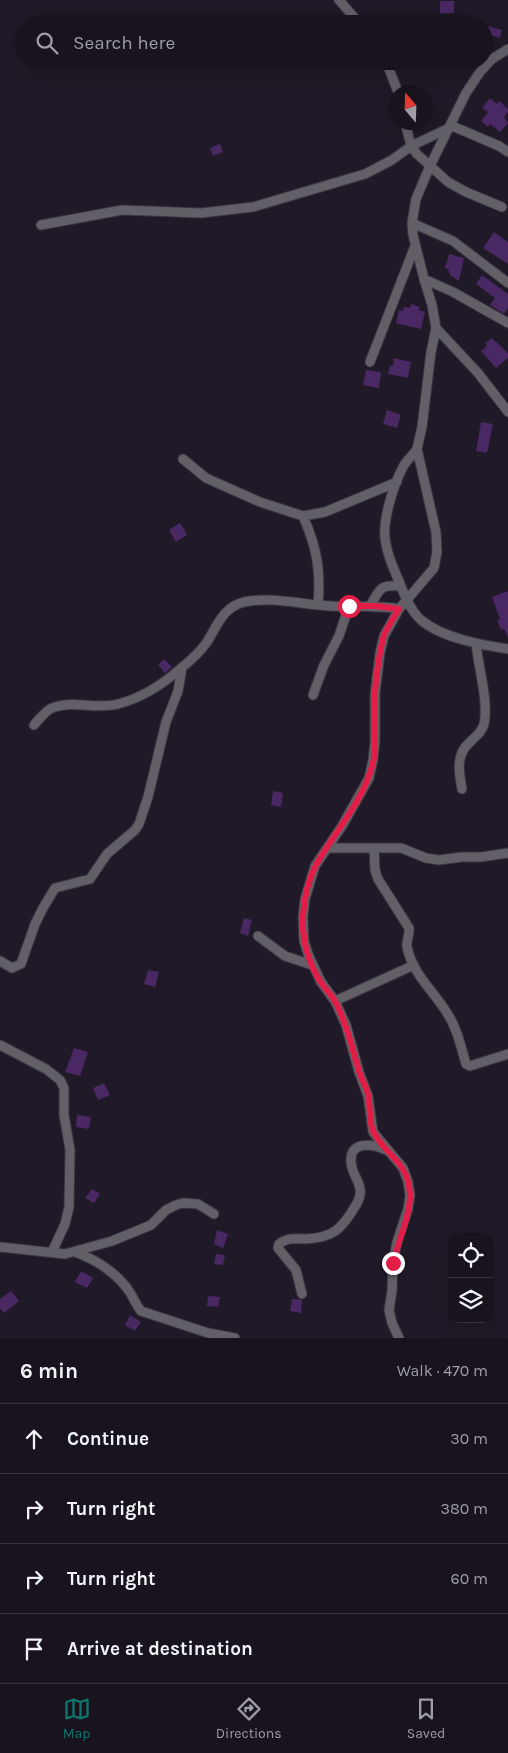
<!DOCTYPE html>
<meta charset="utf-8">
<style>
:root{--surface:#18131d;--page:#211c26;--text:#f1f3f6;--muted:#9f9ea4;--line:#36323b;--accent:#0f766e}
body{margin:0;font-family:Karla,sans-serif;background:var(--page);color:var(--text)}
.controls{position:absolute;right:15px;bottom:15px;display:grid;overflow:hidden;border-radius:10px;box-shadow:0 5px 20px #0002}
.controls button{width:45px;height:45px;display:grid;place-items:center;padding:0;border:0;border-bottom:1px solid var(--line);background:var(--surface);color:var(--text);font:25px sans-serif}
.compass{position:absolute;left:388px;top:85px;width:45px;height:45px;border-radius:50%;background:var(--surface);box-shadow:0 5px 20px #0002;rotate:341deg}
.stop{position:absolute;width:15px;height:15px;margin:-11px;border:4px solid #e11d48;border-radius:50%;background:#fff}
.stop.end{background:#e11d48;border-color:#fff;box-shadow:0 1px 5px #0008}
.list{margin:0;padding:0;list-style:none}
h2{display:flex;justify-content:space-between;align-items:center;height:65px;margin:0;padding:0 20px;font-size:21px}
h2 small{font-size:16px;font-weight:400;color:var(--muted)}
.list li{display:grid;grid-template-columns:32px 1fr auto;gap:15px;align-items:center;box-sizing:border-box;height:70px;padding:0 20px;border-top:1px solid var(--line)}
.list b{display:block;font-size:19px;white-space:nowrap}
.list em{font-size:16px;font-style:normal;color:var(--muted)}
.icon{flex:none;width:28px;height:28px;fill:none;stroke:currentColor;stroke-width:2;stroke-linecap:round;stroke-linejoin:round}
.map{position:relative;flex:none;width:508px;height:1338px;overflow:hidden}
.search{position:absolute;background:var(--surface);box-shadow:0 5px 20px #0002;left:15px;right:15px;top:15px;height:55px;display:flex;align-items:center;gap:12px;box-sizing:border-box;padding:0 18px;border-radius:28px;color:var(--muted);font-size:19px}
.sheet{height:345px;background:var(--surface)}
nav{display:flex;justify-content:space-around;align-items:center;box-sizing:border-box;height:70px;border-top:1px solid var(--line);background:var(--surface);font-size:14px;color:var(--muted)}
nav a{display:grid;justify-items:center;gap:2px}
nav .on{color:var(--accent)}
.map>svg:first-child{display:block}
</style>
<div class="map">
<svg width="508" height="1338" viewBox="0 0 508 1338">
<rect width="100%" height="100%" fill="#201927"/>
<path fill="#492863" d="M440 1H454V13H440Z
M484 25 502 30 500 38 484 33Z
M490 98 497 104 499 101 508 109V112L504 117 508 123 500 132 490 124 488 127 481 121 488 112 482 108Z
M220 144 223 152 213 156 210 148Z
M494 232 508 242V264L483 248Z
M449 254 464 258 459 281 450 275 448 269 445 268Z
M482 275 508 294V308L504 314 490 305 495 298 476 284Z
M411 304 420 307 419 310 425 312 421 329 396 323 399 310 403 311 404 307 410 308Z
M492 338 508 353V358L496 368 481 351 487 346 485 343Z
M394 358 411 362 408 378 388 374 390 366H393Z
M366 370 381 372 379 388 363 385Z
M387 410 401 415 397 428 383 424Z
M481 422 493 424 487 453 476 451Z
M180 523 187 535 176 542 169 530Z
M508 591V638L504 629 501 630 497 620 500 619 492 597Z
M164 659 172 667 165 673 158 665Z
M273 791 283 793 281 807 271 805Z
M244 918 252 920 248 936 240 933Z
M148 970 159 972 155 987 144 984Z
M74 1048 88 1052 80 1076 65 1072Z
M104 1083 110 1095 98 1100 93 1088Z
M77 1115 91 1117 89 1129 76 1127Z
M92 1189 100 1194 94 1203 85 1198Z
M217 1230 228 1234 223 1248 214 1244Z
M216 1254 225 1255 223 1265 214 1264Z
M81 1271 93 1278 87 1288 75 1282Z
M11 1291 19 1301 4 1313 0 1308V1299Z
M208 1296 220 1297 218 1307 207 1306Z
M292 1299 302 1300 301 1313 290 1311Z
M130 1315 141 1322 135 1331 125 1325Z"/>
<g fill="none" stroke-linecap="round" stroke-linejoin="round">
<g stroke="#3c3542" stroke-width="11">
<path id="street" d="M339 0 360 24
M384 61 389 69 398 92
M405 122 411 146 417 154 448 182 466 192 502 207
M450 125 499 146 508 152
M412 223 453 241 508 283
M41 225 122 210 201 213 253 207 365 174 392 160 411 146 447 129
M424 279 453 292 508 323
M436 328 478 373 508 412
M370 362 415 246
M417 449C413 455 406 461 403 467 394 484 383 518 385 537 386 551 393 568 399 581 404 595 410 610 421 620 442 638 482 645 508 649
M183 459 206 478 260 502 303 516 325 512 397 482
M303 516C317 548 321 570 318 605
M370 606C380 590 379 584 400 586
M313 695 324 665 339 636 349 606
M34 725C39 719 44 713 50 709 70 699 96 710 118 704 141 698 163 684 180 669 189 662 200 652 207 642 217 626 223 607 244 602 272 596 303 605 331 606 354 607 376 605 399 609
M462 789C459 772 455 755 470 742 476 736 482 732 484 724 489 702 478 666 476 643
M328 848H401L426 858 439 860 462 857H481L508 853
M374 848 375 870 378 879 409 928C410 935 406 940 407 947 413 975 433 990 447 1013 457 1028 461 1047 466 1064L470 1066 508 1054
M258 936 285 956 312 965
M0 961 12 968 21 964 35 924 43 908 55 888 90 879 107 854 135 830 139 824 148 797 166 722 178 691 182 668
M335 1001 414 965
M0 1045 46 1069 60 1080 64 1088V1115L70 1150 69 1207 65 1224 52 1252
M0 1247 65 1254 112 1241 151 1225 166 1210 176 1205 183 1203 198 1204 214 1214
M75 1252C95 1259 117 1273 129 1291 134 1298 135 1304 141 1311L208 1333 235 1338
M302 1294 296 1270 278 1248 279 1244C288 1237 295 1239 305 1239 333 1238 342 1229 356 1205 368 1185 351 1178 351 1161 350 1140 374 1144 386 1150
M399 1338 392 1323 389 1310 392 1291 393 1263 397 1242 408 1209 410 1195 408 1182 403 1168 373 1132 368 1096 359 1072 346 1025 335 1001 321 982 308 954 304 941 303 917 305 899 315 866 342 826 369 778 373 760 375 741V694L380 653 384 636 399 609 434 568 437 552 436 532 417 449 422 427 431 352 436 328 432 305 424 279 413 235 412 223 416 199 430 166 466 93 480 72 492 59 508 49"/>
</g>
<use href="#street" stroke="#635f67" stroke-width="9"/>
</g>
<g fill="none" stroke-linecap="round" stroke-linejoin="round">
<path stroke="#e11d48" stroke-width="6" d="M349 606H376L399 609C394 617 388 626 384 635 378 656 374 692 374 714 374 730 377 747 373 763 363 802 335 831 316 865 308 880 304 900 303 916 302 939 308 962 320 981 325 989 332 995 336 1003 347 1024 352 1048 359 1071 361 1079 367 1087 368 1095 371 1107 368 1122 374 1133 387 1157 407 1160 410 1193 411 1214 398 1241 393 1263"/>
</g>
</svg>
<div class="controls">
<button><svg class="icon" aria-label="locate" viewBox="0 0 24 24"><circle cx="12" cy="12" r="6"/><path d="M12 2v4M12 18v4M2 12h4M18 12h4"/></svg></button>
<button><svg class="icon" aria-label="layers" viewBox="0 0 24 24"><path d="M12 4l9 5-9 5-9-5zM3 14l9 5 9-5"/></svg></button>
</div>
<svg class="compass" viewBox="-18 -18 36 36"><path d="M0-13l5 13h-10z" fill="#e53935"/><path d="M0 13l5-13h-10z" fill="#9f9ea4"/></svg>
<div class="stop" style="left:349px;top:606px"></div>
<div class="stop end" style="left:393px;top:1263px"></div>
<div class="search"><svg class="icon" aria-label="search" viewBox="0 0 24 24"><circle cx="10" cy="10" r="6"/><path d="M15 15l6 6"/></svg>Search here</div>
</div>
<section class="sheet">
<h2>6 min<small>Walk · 470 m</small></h2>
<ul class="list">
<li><svg class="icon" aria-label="ahead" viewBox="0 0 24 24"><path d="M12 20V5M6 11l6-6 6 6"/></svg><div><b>Continue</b></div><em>30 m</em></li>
<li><svg class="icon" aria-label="right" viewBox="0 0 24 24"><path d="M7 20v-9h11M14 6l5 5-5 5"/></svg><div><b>Turn right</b></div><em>380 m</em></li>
<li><svg class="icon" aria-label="right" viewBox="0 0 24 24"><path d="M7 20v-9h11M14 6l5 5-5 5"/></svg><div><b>Turn right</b></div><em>60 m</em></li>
<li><svg class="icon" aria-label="arrive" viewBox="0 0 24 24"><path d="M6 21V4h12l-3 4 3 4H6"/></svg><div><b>Arrive at destination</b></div></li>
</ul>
</section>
<nav>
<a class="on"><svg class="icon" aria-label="map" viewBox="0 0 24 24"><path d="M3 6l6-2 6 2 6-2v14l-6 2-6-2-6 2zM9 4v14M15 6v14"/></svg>Map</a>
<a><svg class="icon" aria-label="directions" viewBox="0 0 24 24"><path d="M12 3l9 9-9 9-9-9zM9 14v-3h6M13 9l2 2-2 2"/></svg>Directions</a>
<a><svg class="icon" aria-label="saved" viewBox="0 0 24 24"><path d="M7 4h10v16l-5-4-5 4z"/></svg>Saved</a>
</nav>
